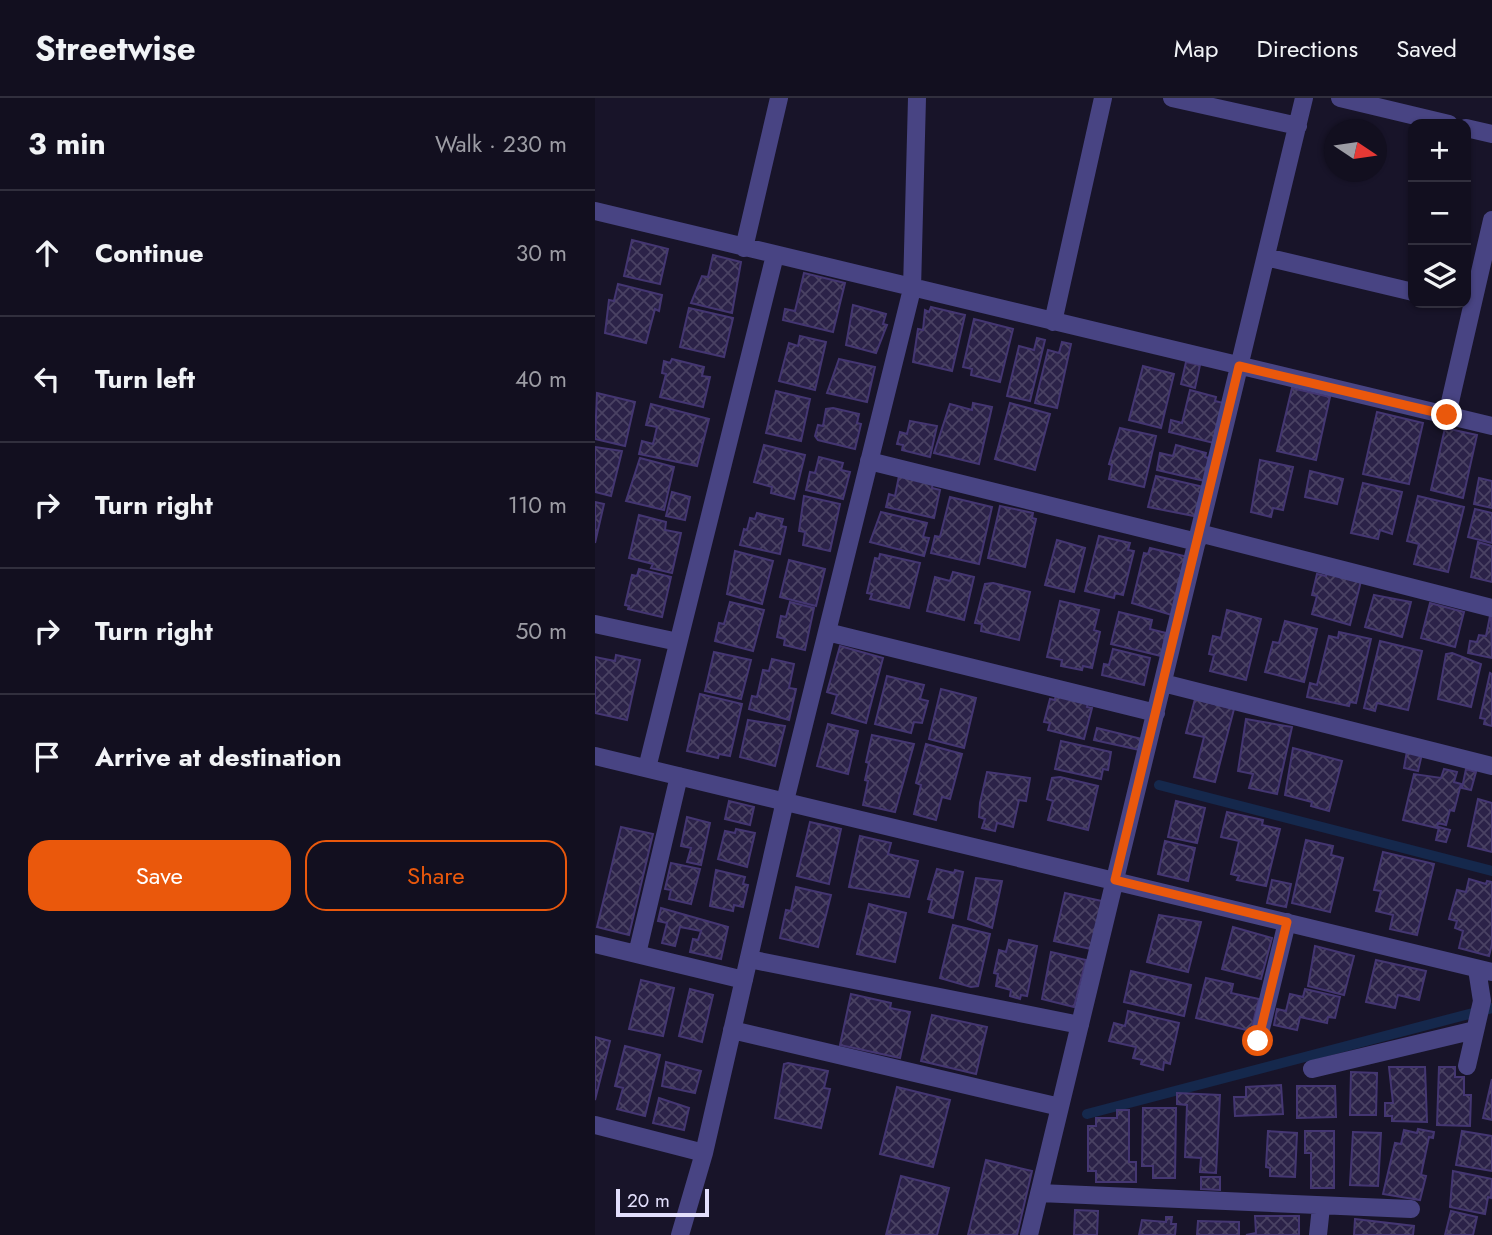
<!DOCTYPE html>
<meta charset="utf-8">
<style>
:root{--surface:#120f1f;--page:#1b1828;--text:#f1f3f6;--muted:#9c9ca4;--line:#312f3d;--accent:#ea580c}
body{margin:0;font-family:Jost,sans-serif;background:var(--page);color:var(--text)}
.controls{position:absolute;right:21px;top:21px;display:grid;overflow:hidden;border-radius:14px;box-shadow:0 2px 5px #0004}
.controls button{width:63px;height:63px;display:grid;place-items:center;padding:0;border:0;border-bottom:2px solid var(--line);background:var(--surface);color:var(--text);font:35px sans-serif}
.compass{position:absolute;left:729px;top:21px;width:63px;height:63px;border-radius:50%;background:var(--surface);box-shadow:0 2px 5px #0004;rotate:103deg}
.scale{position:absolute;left:21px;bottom:18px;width:93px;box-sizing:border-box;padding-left:7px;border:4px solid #e3dffc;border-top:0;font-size:19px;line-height:24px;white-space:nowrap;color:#e3dffc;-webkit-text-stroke:5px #181429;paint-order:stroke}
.stop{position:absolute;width:21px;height:21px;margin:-16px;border:5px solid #ea580c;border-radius:50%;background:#fff}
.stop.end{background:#ea580c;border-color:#fff;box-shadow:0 2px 7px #0008}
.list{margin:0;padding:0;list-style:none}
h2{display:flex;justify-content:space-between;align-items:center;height:91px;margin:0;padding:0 28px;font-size:30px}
h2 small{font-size:23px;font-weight:400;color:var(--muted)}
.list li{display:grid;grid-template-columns:46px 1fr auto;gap:21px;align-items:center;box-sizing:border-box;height:126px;padding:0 28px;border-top:2px solid var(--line)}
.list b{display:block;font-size:26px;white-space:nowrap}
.list em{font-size:23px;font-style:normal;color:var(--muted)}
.actions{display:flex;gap:14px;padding:21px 28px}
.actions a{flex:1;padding:16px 0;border:2px solid var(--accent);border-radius:21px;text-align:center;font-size:24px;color:var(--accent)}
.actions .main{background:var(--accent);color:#fff}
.icon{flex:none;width:38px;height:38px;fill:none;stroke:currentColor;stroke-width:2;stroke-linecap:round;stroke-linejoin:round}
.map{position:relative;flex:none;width:897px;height:1137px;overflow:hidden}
header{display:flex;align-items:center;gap:42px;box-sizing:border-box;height:98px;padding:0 35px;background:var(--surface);border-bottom:2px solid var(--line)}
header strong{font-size:33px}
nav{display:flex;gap:38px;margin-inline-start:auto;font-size:24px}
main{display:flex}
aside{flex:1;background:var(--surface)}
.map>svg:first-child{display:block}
</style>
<header>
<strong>Streetwise</strong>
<nav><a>Map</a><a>Directions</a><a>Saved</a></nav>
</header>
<main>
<aside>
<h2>3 min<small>Walk · 230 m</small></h2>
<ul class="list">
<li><svg class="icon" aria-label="ahead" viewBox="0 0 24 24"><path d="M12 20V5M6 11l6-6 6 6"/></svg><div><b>Continue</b></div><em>30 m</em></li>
<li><svg class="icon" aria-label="left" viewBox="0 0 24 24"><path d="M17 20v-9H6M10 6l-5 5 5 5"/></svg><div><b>Turn left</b></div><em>40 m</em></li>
<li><svg class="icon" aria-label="right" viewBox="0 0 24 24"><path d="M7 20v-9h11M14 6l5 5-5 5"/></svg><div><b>Turn right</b></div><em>110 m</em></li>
<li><svg class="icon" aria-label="right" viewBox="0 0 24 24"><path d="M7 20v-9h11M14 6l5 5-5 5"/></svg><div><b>Turn right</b></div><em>50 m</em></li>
<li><svg class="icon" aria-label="arrive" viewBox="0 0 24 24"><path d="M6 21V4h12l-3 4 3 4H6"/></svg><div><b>Arrive at destination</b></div></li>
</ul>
<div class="actions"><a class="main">Save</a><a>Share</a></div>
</aside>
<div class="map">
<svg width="897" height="1137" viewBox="0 0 897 1137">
<defs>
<pattern id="building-cross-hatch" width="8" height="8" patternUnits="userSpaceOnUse" patternTransform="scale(1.75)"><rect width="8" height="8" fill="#2b2248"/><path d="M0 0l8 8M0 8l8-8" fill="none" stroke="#4a4263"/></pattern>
</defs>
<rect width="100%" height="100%" fill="#181429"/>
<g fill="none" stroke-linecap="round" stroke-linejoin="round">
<path stroke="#15284c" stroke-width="10" d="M564 687 897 773
M492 1016 897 910"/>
</g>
<path fill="url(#building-cross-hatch)" stroke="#443672" stroke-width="2" d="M37 142 73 151 65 186 29 178Z
M118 157 146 164 137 215 96 205 107 178 113 179Z
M209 175 250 185 238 234 188 222 190 211 200 213Z
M23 186 67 197 64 213 60 211 51 245 10 235 14 202 19 203Z
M258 207 291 216 288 226 292 227 281 255 251 247Z
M336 209 370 217 357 273 318 264 323 231 328 232 330 212 334 214Z
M94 210 138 220 129 259 85 249Z
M379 221 418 231 405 284 376 277 377 271 368 269Z
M205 238 231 244 220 292 184 283 194 245 203 248Z
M442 240 450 242 435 303 412 298 424 248 439 252Z
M467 244 476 246 462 310 440 305 453 252 464 255Z
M77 261 109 269 107 278 115 279 108 309 65 299 71 276 67 275 69 263 75 265Z
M244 261 280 269 272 304 232 295Z
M591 264 605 267 600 290 586 286Z
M548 268 579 276 566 330 534 322Z
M697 290 735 299 721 362 682 353Z
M595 292 621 299 620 303 632 306 623 346 574 334 576 322 587 325Z
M181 293 215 301 206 343 171 335Z
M2 295 40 304 30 348 0 341Z
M378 305 397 309 384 366 339 355 355 306 377 312Z
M415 305 455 316 440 372 400 361Z
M56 306 114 321 102 368 44 356 47 343 58 346 62 329 51 327Z
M238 310 264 316 262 325 266 326 260 351 223 342 220 338 223 327 228 328 231 311Z
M782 314 828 325 814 386 768 376Z
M315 323 342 328 335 359 307 352 308 347 302 346 305 334 312 336Z
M525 330 561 338 549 389 514 381 517 367 514 366Z
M850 330 882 337 868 400 836 392Z
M169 347 210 357 199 401 176 395 177 389 159 384Z
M581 347 611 355 610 359 619 361 614 384 562 372 565 355 578 358Z
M0 349 27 353 16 398 0 394Z
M224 359 248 365 246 372 255 374 248 401 211 392 215 374 220 375Z
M45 360 79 369 69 412 31 403Z
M665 362 698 369 688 412 678 410 676 419 656 414Z
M715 373 748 381 742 406 710 399Z
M304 378 338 384 337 390 345 392 339 420 291 409 294 396 300 398Z
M561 378 613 390 604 419 553 409Z
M884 380 897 383V410L879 406Z
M768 385 807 394 797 436 785 432 783 441 756 435Z
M77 394 95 399 90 422 71 418Z
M209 398 245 406 235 453 208 447 210 434 204 433Z
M823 398 869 409 853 474 819 466 824 446 812 443Z
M355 399 397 409 384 466 336 455 340 438 345 439Z
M0 404 9 406 0 445Z
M405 408 438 415 437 420 441 421 430 469 393 460Z
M880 411 897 415V445L873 439Z
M286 414 332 425 328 439 334 440 329 458 275 444Z
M162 415 188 421 186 428 191 429 185 456 145 447 149 431 152 432 155 420 160 421Z
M44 417 71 424 70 432 86 435 77 475 56 470 58 466 34 460Z
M504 438 535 445 533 452 539 453 528 497 520 495 519 500 490 493Z
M462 442 490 450 479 494 450 487Z
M883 444 897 448V484L876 479Z
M555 450 593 459 580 518 537 505 549 455 553 456Z
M140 453 178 463 167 506 132 496Z
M285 456 325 465 314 510 275 501 277 496 272 495 280 460 284 461Z
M194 462 230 471 221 508 185 499Z
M44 471 76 479 67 519 33 511 34 508 30 507 37 477 42 478Z
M358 474 379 479 369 522 332 513 340 479 355 483Z
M732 474 766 483 755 527 717 516 722 498 717 497 722 476 731 478Z
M398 485 435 494 424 542 386 533 387 526 380 525 390 486Z
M779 497 816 504 807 539 770 529Z
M465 503 504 512 499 532 505 534 497 570 488 568 487 572 466 568 467 562 452 559Z
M135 504 169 512 158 553 120 543 124 525 129 526Z
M195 504 219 510 210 552 189 547 190 541 182 539 186 518 191 519Z
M835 505 869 514 860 549 826 540Z
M632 512 666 521 651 582 615 573 619 557 614 556 618 538 626 540Z
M896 513 897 560 873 555 875 543 882 544 884 537 891 538Z
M524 514 557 522 555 531 571 535 566 558 516 546Z
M690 523 722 531 709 584 670 574 678 544 684 545Z
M744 534 776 541 761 605 755 604 754 608 712 599 715 585 722 587 734 538 743 540Z
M785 543 827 553 813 612 782 605 780 613 769 610Z
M245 548 288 560 271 625 237 615 242 597 232 594Z
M518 551 555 560 549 587 507 577 509 566 514 567Z
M119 554 156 562 146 601 110 593Z
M857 555 886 566 876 609 843 601 851 556Z
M21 557 45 562 32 622 0 615V559L20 563Z
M177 561 199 566 194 590 201 591 194 622 154 611 157 598 162 599 168 572 174 573Z
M895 575 897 576V628L889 626 890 621 885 620Z
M292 578 329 587 325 601 333 603 327 625 319 624 316 635 280 626Z
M346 591 381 600 369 650 334 641Z
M105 596 147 606 135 658 124 656 123 660 92 653Z
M461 596 493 604 492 609 497 610 489 641 453 632 455 625 449 624 455 601 460 602Z
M600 601 639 611 620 684 599 679 609 639 591 635Z
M651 621 697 629 682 696 654 690 658 676 643 673Z
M153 622 190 628 180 668 145 659Z
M233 626 263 633 253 676 222 668Z
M502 630 551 642 549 653 499 642Z
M277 637 319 646 300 714 268 707 273 683 270 682 274 665 271 664Z
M466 643 516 654 513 672 508 671 506 681 460 671Z
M331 646 367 656 355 701 347 699 341 722 319 716 326 687 321 685Z
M698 650 747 663 734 713 716 708 717 704 690 697Z
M812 653 827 656 823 673 809 670Z
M849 671 862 674 859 684 866 686 859 713 855 712 851 727 843 725 842 730 808 722 819 676 846 680Z
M871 671 881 674 876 692 867 690Z
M392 674 435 680 431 703 424 702 418 729 402 725 400 733 387 730 390 721 384 719 385 705Z
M465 679 503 688 493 732 453 722 458 703 452 701 457 680Z
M883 701 897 705V754L873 748Z
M134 703 159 709 155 727 130 721Z
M581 703 610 710 602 745 573 739Z
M632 714 668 722 667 727 685 731 671 788 642 782 644 778 636 776 644 743 626 739Z
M92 719 115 725 106 767 92 764 96 750 86 748Z
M215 724 246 731 234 786 202 778Z
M26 729 58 736 34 837 2 829Z
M844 729 855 732 851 744 841 742Z
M141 731 160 735 152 769 123 761 130 733 140 735Z
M265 738 296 745 293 756 323 763 314 799 254 789Z
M711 742 738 748 736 757 748 760 735 814 697 805Z
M570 743 600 750 593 783 563 776Z
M788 754 839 766 822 837 795 831 798 817 781 813 786 793 779 792Z
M76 765 105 771 96 806 74 801 76 792 70 791Z
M342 771 359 775 360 772 368 774 358 820 334 814 337 802 333 801Z
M121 772 150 779 148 786 153 787 148 809 139 807 138 813 115 808Z
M381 780 407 783 397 830 373 821Z
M874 781 891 786 892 783 897 784V846L894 858 864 850 868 833 860 830 862 823 854 821 862 792 871 794Z
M677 782 696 786 691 809 672 805Z
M201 789 236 797 223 849 185 840 191 812 196 813Z
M470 795 507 803 496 851 459 843Z
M274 806 311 815 300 864 262 856Z
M66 810 133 829 126 861 95 854 98 841 103 842 106 833 85 829 80 848 67 845 72 825 63 823Z
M564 817 606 824 593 874 552 864Z
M358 827 395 836 383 888 376 889 345 880Z
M638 829 677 840 666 881 627 871Z
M414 842 442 848 432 898 426 897 425 901 415 898 416 892 401 888 403 876 399 875 404 852 411 854Z
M720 848 759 858 749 897 713 888Z
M456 854 491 862 479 909 447 901Z
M781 862 831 873 824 902 803 897 800 910 771 904Z
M536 873 596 887 589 918 529 904Z
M611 880 638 886 636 895 664 901 656 933 601 920Z
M46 882 79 890 68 938 34 931Z
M95 891 118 897 107 944 84 938Z
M710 891 745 899 740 920 733 919 732 925 705 919 702 932 679 927 682 911 691 913 695 896 708 899Z
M256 896 296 905 295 910 315 914 305 960 245 947Z
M533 913 584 925 575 966 569 964 568 972 546 966 547 962 538 960 541 949 514 943 519 925 530 928Z
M337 917 392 929 381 976 326 963Z
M0 939 15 943 0 1002Z
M30 948 65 957 50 1018 22 1011 28 990 20 988Z
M71 964 106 973 100 995 67 988Z
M193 965 233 973 229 990 235 991 226 1030 180 1020 189 966Z
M794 969H830L832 1024 797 1023V1018H790V1005H798Z
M844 969H860V979H869V997H876L875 1028 842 1027Z
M756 974 782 975 781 1017H755Z
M897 981V1022L888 1020Z
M686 987 688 1016 640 1018 639 999H651V989Z
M702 988H740L741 1019 702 1020Z
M302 989 355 1002 338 1069 285 1056Z
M582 995 625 997 621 1075 605 1074 606 1060 590 1059 592 1007 582 1006Z
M64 1000 94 1010 89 1032 58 1025Z
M548 1010H581L580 1080H558V1068H547Z
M522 1012H534V1064H541V1084H501V1073H493V1028H501V1020H522Z
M823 1031 839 1034 838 1040 834 1039 826 1077 831 1078 825 1102 788 1096 800 1045 806 1046 809 1032 822 1035Z
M673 1033 702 1035 700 1079 675 1078V1070L671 1069Z
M710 1033H739V1090H716V1055H710Z
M867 1033 897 1038V1073L861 1067Z
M758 1034 786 1035 783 1088 755 1087Z
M391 1062 437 1073 422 1137H373Z
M858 1073 897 1081 896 1100 893 1099 890 1116 855 1109Z
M306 1078 354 1090 342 1137H291Z
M606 1079H625V1092L606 1091Z
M480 1112 503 1113 502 1137H479Z
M856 1113 882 1119 878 1137H850Z
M660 1118H704V1137H651L661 1135Z
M571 1119H577L576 1126H581L580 1137H544L547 1122 571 1124Z
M760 1121 819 1128 818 1137H759Z
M603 1123 644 1124V1137H602Z"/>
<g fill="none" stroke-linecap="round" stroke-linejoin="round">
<path stroke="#484483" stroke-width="18" d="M577 0 703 28
M745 0 854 26
M871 30 897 36
M0 113 897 328
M149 150 184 0
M671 159 818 194
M458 224 508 0
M852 317 897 122
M274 363 602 444
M604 435 897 510
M0 526 83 544
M232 534 561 615
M568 585 897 668
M0 658 897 874
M52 670 180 157
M0 846 149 882
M42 856 84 678
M154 861 485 927
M137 932 465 1009
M663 943 692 824
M872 968 887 903 882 871
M717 971 880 932
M0 1027 109 1055
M444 1095 816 1111
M85 1137 109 1055 190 703 317 191 322 0
M434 1137 709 0
M723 1137 726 1109"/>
</g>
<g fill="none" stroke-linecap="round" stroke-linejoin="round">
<path stroke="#ea580c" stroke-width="9" d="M663 943 692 824 520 782 644 268 852 317"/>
</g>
</svg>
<div class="controls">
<button>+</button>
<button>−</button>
<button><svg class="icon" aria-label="layers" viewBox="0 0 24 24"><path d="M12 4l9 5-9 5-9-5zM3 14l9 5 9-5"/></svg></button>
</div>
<svg class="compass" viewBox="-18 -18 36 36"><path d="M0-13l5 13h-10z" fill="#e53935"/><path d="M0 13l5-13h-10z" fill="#9c9ca4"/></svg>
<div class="scale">20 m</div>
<div class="stop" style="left:663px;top:943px"></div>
<div class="stop end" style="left:852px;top:317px"></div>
</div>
</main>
